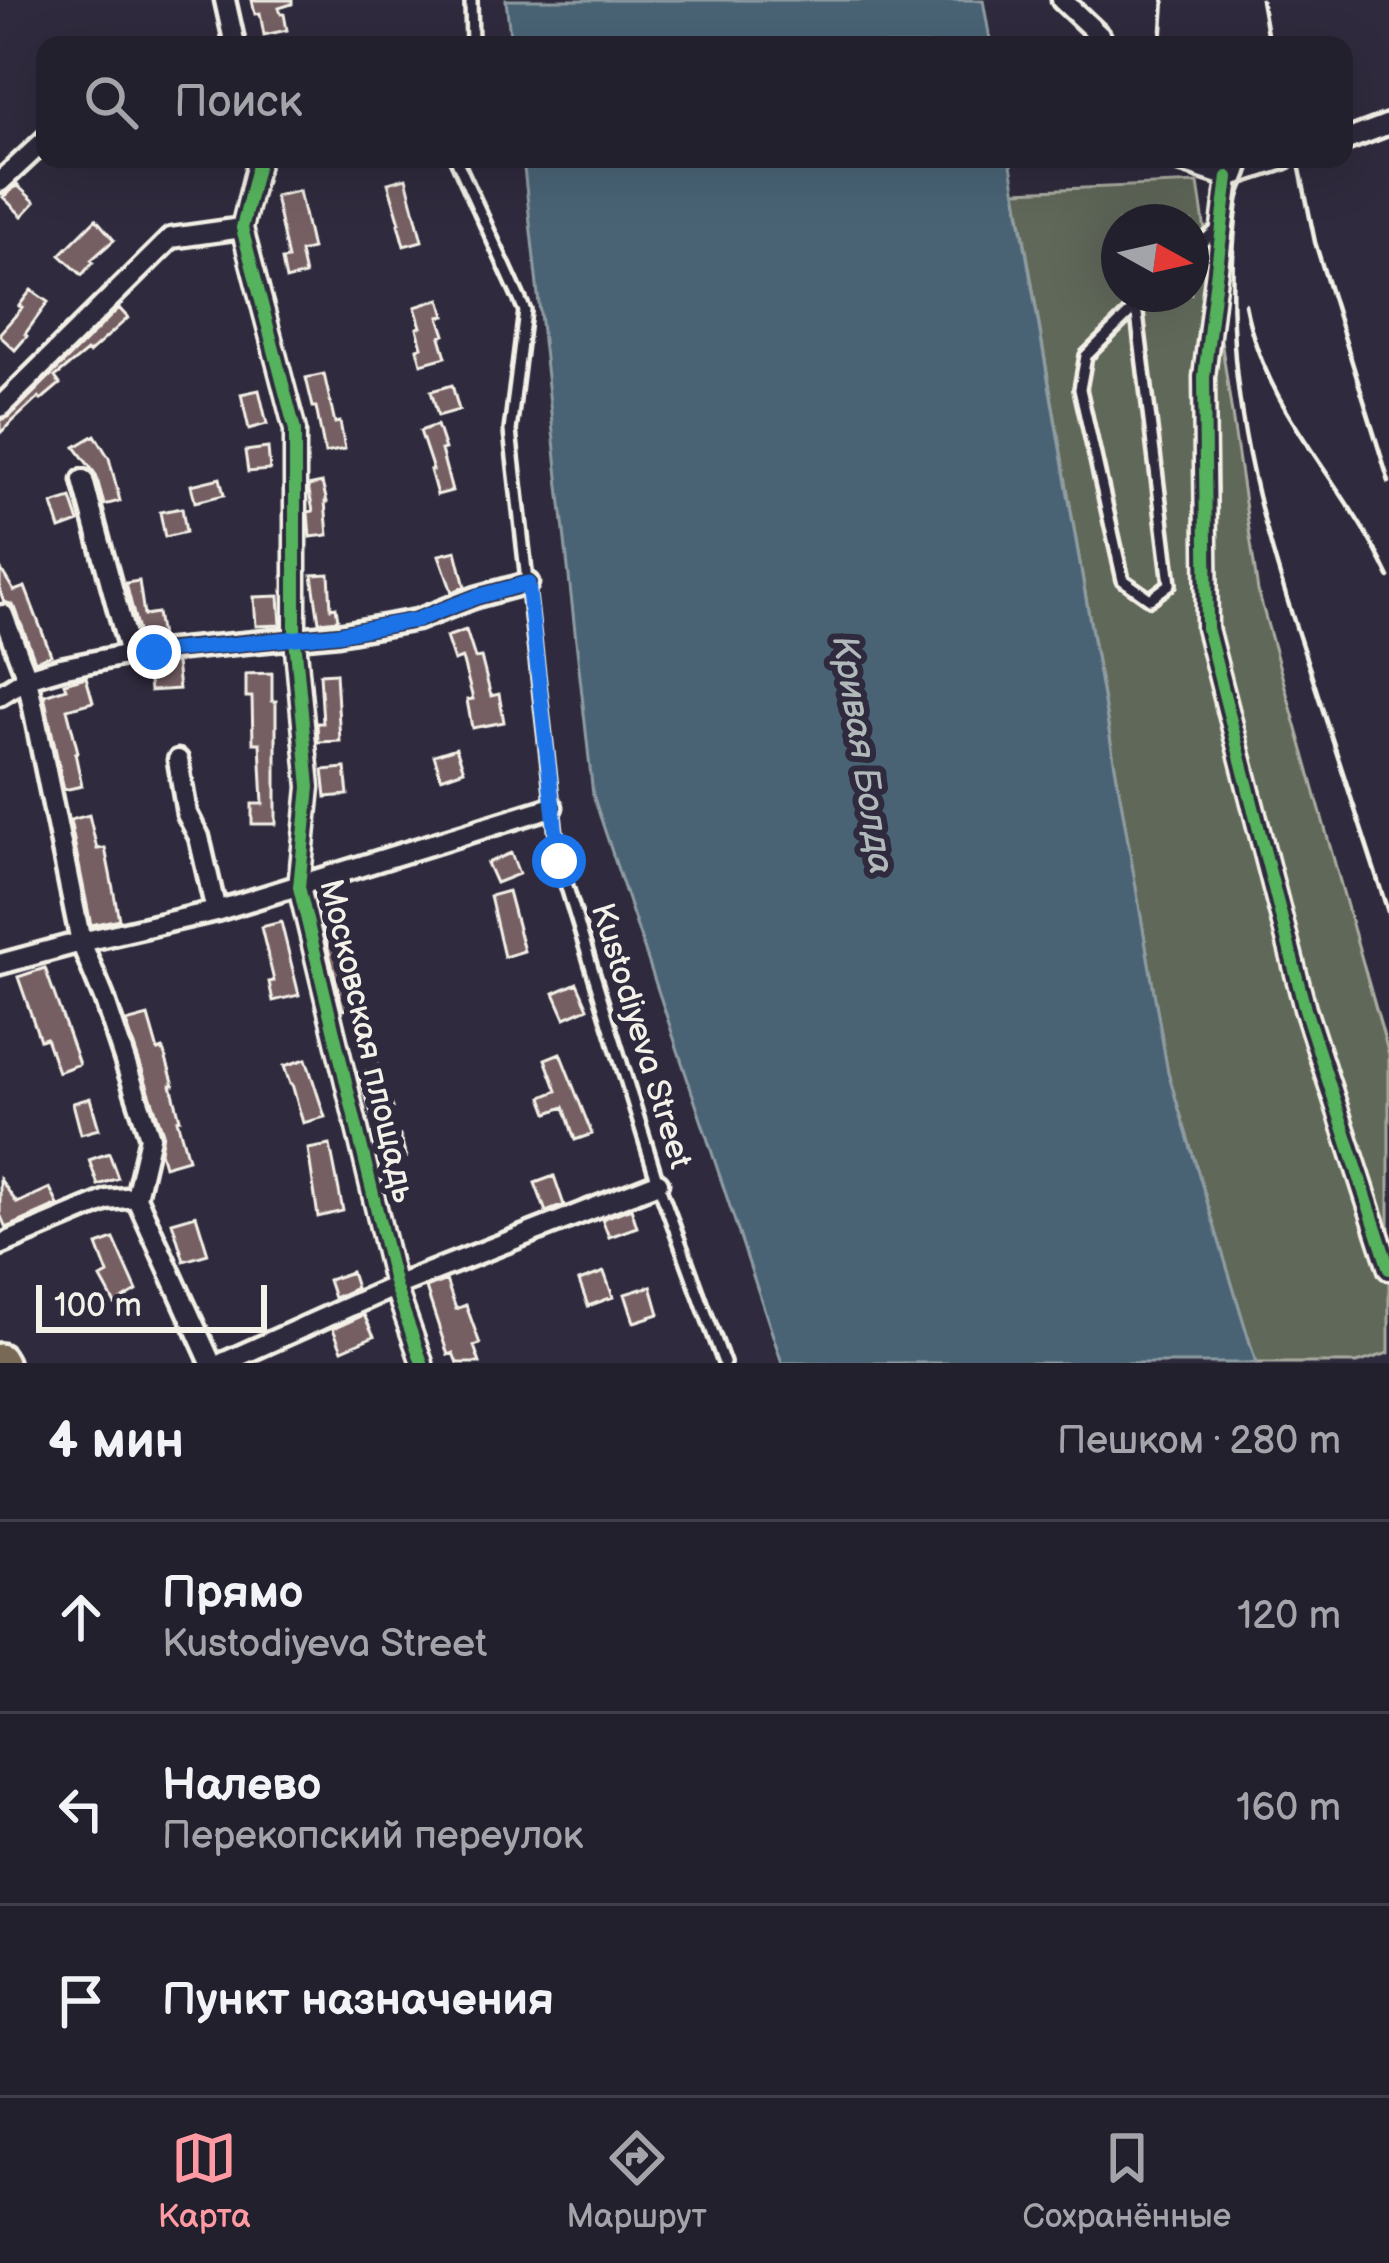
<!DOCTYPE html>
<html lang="ru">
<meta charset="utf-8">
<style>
:root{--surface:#23202e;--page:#2b2836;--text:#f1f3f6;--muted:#a3a3aa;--line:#403e4a;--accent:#ff9aa2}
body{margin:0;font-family:"Balsamiq Sans",sans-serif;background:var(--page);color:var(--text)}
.compass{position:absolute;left:1101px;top:204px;width:108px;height:108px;border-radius:50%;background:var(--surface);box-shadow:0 12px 48px #0002;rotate:98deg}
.scale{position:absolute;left:36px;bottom:30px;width:231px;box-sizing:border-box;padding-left:12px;border:6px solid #f4f1e8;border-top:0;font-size:33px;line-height:42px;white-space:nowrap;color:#f4f1e8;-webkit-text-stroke:9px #2f2a3d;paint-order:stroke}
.stop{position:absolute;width:36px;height:36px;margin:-27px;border:9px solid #1a73e8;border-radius:50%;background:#fff}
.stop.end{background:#1a73e8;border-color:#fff;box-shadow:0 3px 12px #0008}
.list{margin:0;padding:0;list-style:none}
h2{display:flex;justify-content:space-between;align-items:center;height:156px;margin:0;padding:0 48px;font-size:51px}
h2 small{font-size:39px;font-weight:400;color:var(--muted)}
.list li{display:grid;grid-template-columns:78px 1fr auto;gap:36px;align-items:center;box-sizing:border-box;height:192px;padding:0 48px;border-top:3px solid var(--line)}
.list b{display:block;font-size:45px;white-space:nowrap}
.list p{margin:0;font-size:39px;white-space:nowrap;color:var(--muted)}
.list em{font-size:39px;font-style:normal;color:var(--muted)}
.icon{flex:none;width:66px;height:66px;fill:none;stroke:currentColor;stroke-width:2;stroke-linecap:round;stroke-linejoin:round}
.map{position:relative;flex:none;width:1389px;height:1363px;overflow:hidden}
.search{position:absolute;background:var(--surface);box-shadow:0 12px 48px #0002;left:36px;right:36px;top:36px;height:132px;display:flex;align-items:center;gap:30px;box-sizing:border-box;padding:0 42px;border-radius:24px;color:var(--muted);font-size:45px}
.sheet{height:732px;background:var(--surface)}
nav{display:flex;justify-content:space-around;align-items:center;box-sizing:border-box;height:168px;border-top:3px solid var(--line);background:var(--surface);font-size:33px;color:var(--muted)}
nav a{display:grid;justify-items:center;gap:6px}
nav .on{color:var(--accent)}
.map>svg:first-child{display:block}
</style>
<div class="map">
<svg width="1389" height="1363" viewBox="0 0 1389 1363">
<rect width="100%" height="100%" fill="#2f2a3d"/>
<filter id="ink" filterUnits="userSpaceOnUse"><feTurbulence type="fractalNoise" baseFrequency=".00833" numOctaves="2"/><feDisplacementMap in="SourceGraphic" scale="24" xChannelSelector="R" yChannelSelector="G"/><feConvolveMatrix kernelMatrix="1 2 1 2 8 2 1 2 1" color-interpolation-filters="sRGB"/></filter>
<g filter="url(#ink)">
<path fill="#60675a" stroke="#aaaca1" stroke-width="3" fill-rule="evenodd" d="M1198 183 1258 591 1389 1055V1353L1357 1363H1256L1168 1074 1016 191ZM1119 222H1191V294H1119Z"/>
<path fill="#4a6374" stroke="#8e9ca2" stroke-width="3" d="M506 0H983L991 45H511Z
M523 159H1010L1168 1073 1256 1363H782L593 795Z"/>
<path fill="#755e64" stroke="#f4f1e8" stroke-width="3" d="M252 0H292V4L279 8 281 14H284L287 30 264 35 260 13 255 14Z
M406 178 422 241 404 246 398 224 400 223 388 183Z
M17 185 35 202 22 216 3 197Z
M299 191 312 249 300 252 305 275 286 280 282 260 288 259 275 196Z
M96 219 114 240 91 260 93 262 82 275 60 255Z
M31 290 48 302 25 334 27 336 15 350 0 336V333L22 308 19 306Z
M440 299 445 316 439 317 445 335 440 337 446 357 421 364 417 349 422 347 417 328 421 327 415 307Z
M119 308 128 318 89 353 87 351 55 377 60 384 41 400 39 397 0 433V420L9 417Z
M324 374 335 423 340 422 345 449 325 453 316 407H313L306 378Z
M452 385 459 410 438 416 431 391Z
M259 390 267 424 249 429 241 394Z
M437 425 445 449 441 450 452 491 437 495 430 470H433L420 431Z
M95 435 109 458 120 501 104 505 96 475 75 447Z
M268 448 270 470 248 472 245 451Z
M220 478 224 495 195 502 191 485Z
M322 483 327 502H325L328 535 310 537 308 512 313 511 308 486Z
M71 498 79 522 60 529 52 504Z
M182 508 186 532 165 537 160 512Z
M456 551 465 587 452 592 439 555Z
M0 568 14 591 25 587 51 655 35 661 16 610 11 604 4 602 0 591Z
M329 574 331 608 336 607 338 620 319 622 312 575Z
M139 581 144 615 157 613 161 637 140 639 126 583Z
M279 596 281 625 256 626 254 597Z
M466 630 475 658 481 657 491 696 499 694 504 722 472 728 467 700 473 699 462 658 454 661 446 637Z
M176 663 179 689 150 691 147 666Z
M272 673V701H276V824H252V804H263L260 743H253L252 697H246V674Z
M336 673 340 741 318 742 317 723H323L320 674Z
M86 677 93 702 67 709 78 752 75 753 82 786 64 790 44 695 66 688 64 683Z
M456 748 464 770 441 778 434 755Z
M345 768 348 795 326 797 323 770Z
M89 815 97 849 105 848 119 919 91 925 70 820Z
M511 853 519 874 496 883 487 863Z
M508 891 524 951 504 957 490 896Z
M331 904 350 981 358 979 365 1003 343 1010 318 907Z
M281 922 299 995 273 1001 269 982 274 981 261 927Z
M45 968 79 1064 58 1072 46 1038 40 1040 18 977Z
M577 983 588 1008 565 1018 554 993Z
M148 1016 158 1051 163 1049 174 1085H171L180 1119 177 1120 188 1159 164 1166 160 1152 163 1133 126 1022Z
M560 1053 592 1134 575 1140 564 1107 548 1113 542 1097 557 1091 545 1059Z
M306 1059 325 1117 303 1123 292 1084H290L284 1066Z
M378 1065 393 1108 372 1115 358 1073Z
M90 1098 99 1129 81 1134 73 1103Z
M400 1136 406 1157 388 1164 381 1143Z
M330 1145 343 1211 318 1217 308 1149Z
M109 1153 118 1178 98 1185 89 1160Z
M554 1176 564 1205 546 1212 535 1183Z
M0 1179 17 1203 50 1188 58 1205 6 1228 0 1214Z
M631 1208 637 1227 609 1237 602 1219Z
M196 1215 208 1254 184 1261 172 1222Z
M114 1239 137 1291 115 1304 101 1278 108 1274 97 1245Z
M351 1272 356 1288 334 1298 328 1280Z
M604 1272 613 1297 588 1306 579 1281Z
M446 1280 456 1309 466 1305 480 1344 474 1346 480 1363H457L453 1353 448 1355 426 1288Z
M651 1286 659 1314 634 1322 625 1294Z
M364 1315 374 1336 342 1350 333 1329Z"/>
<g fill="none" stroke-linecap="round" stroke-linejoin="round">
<g stroke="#f4f1e8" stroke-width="18">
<path id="service" d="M471 0 472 45
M456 159 525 311 510 431 559 861 658 1183 724 1363
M1191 252 1222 225
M1136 306 1170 584 1150 599 1123 580 1080 389 1086 356 1149 294"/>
</g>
<g stroke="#f4f1e8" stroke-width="27">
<path id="minor" d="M225 0 235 45
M1062 0 1100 36 1104 45
M1344 141 1389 124
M259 159 242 228 295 430V639L309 787 299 887 395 1286 422 1363
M1174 159 1228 177 1283 159
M1228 177 1204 377 1207 628 1305 1009 1389 1269
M0 182 45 140
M0 407 171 238 242 228
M83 480 130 654
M3 615 27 678 81 942 104 998 150 1137 136 1197 211 1363
M0 695 27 678 61 668 130 654 338 634 417 620 476 597 528 583
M178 760 187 814 199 837 216 911
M0 964 81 942 216 911 552 807
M0 1245 107 1200 136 1197
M223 1363 395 1286 658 1183"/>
</g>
<g stroke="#f4f1e8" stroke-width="36">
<path id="primary" d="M0 1358 3 1363"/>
</g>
<use href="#service" stroke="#2f2a3d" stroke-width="9"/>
<use href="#minor" stroke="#2f2a3d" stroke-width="18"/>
<use href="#primary" stroke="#776954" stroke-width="27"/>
<path stroke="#f4f1e8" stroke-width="4.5" d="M1261 0 1269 45
M1161 45 1164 0
M1251 159C1251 175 1240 187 1238 202 1231 253 1231 307 1235 358 1244 466 1276 568 1310 670 1336 752 1363 834 1389 915
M1298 159 1315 242 1389 482
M1245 304C1266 414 1344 480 1389 577"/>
<g stroke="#2f2a3d" stroke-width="20">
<path id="cycleway" d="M259 159 242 228 295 430V639L309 787 299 887 395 1286 422 1363
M1228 177 1204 377 1207 628 1305 1009 1389 1269"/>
</g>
<use href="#cycleway" stroke="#56b35d" stroke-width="12"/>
</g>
</g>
<g fill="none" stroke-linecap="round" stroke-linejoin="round" filter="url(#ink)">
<path stroke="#1a73e8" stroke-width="15" d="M154 652 338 634 416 620 476 597 528 583 559 861"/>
</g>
<g text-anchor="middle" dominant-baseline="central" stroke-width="12" stroke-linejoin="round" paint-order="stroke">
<g font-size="33" fill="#f4f1e8" stroke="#2f2a3d">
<text transform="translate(641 1036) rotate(73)">Kustodiyeva Street</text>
<text transform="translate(367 1041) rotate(77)">Московская площадь</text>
</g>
<g font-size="36" font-style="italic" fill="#b0b8ba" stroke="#2f2a3d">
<text transform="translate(862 755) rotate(81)">Кривая Болда</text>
</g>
</g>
</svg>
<svg class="compass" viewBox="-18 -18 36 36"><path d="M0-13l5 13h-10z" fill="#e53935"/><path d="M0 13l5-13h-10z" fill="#a3a3aa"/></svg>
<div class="scale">100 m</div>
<div class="stop" style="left:559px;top:861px"></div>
<div class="stop end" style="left:154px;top:652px"></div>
<div class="search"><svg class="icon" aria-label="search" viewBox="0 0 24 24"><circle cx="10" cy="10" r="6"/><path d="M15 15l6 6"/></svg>Поиск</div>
</div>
<section class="sheet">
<h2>4 мин<small>Пешком · 280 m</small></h2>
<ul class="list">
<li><svg class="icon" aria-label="ahead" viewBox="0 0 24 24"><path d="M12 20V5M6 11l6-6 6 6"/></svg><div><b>Прямо</b><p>Kustodiyeva Street</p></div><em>120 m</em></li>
<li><svg class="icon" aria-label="left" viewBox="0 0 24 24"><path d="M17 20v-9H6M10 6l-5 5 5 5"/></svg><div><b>Налево</b><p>Перекопский переулок</p></div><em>160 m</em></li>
<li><svg class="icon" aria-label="arrive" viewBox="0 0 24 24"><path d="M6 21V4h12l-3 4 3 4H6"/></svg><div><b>Пункт назначения</b></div></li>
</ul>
</section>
<nav>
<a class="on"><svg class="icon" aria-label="map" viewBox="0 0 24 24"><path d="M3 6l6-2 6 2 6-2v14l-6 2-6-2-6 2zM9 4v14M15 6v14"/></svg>Карта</a>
<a><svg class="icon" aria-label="directions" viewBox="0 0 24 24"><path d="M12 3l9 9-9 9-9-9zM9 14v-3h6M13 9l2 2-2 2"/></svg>Маршрут</a>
<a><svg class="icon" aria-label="saved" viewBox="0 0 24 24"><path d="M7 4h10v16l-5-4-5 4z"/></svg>Сохранённые</a>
</nav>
